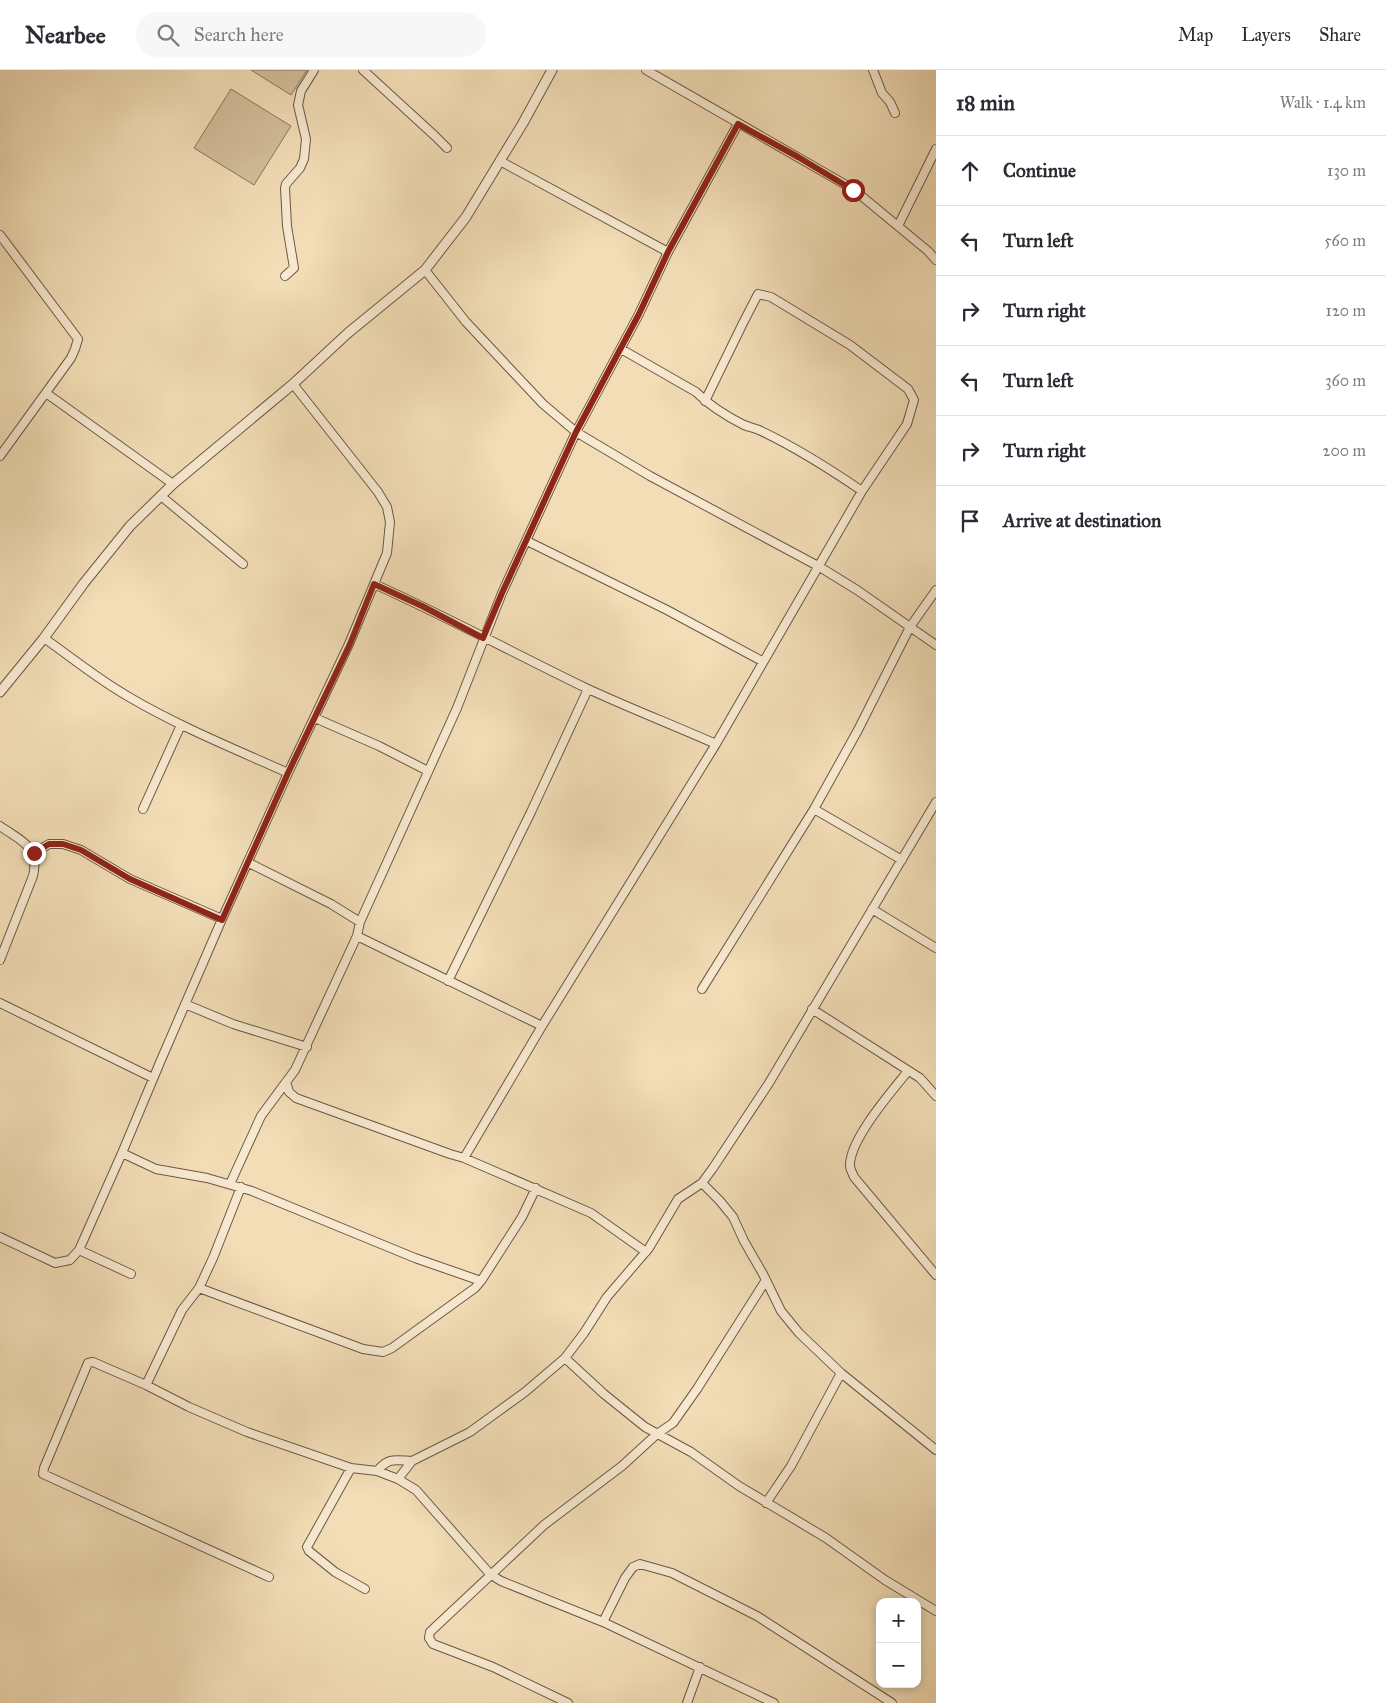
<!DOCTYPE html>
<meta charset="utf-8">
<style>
:root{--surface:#fff;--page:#f7f7f7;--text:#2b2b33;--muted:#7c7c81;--line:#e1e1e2}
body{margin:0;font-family:"IM FELL Great Primer",serif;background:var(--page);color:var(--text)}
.controls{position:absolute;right:15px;bottom:15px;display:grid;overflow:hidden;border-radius:10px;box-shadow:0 2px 8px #0003}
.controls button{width:45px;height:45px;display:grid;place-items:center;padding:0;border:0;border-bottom:1px solid var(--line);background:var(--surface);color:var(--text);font:25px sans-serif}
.stop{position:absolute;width:15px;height:15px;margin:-11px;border:4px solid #8f2418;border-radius:50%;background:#fff}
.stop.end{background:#8f2418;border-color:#fff;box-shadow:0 1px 5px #0008}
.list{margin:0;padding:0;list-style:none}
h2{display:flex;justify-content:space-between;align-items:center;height:65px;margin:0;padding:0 20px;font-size:21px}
h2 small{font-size:16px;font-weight:400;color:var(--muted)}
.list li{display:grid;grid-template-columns:32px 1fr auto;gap:15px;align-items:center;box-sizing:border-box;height:70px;padding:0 20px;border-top:1px solid var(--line)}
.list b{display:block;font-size:19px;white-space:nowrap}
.list em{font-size:16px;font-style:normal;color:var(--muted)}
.icon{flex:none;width:28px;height:28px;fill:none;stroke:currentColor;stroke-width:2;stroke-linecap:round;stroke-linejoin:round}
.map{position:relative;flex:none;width:936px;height:1633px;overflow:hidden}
header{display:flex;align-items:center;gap:30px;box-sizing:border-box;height:70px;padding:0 25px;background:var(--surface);border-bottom:1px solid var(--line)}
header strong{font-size:24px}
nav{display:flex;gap:28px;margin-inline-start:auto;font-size:18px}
.search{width:350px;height:45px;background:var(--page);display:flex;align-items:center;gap:12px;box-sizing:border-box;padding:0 18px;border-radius:28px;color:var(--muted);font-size:19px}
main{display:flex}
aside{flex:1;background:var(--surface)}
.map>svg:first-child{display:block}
</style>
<header>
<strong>Nearbee</strong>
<div class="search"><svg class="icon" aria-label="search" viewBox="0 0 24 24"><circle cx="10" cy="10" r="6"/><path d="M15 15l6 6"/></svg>Search here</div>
<nav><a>Map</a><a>Layers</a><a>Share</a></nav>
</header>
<main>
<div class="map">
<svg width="936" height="1633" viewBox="0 0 936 1633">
<rect width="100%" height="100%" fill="#f2ddb6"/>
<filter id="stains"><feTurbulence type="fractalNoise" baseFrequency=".004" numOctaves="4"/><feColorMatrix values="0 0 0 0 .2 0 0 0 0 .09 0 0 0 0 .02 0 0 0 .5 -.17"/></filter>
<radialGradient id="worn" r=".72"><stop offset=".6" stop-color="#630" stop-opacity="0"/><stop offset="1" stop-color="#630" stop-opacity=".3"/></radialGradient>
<path fill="#d4bf9c" stroke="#8a745e" d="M251 0H307L291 25Z
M231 19 291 56 254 115 194 78Z"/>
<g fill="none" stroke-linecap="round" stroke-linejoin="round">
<g stroke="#6c5746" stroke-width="10">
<path id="minor" d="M363 0 435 66 447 78
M646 0 853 119 928 181 936 190
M873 0 882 23 890 32 895 43
M500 91 668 182
M898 156 936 79
M0 165 78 269 75 279 71 288 0 386
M425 200 466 252 543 334 576 362 650 406 818 496 857 520 936 575
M285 206 294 198 287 156 285 118 286 114 300 98 304 89 306 69 298 35 301 21 314 0
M621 279 696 322C709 335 728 347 744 355 749 357 754 358 759 360 795 377 830 399 862 421
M46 323 173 414
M161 426 243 494
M527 471 667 540 762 591
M374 514C446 546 515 584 586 618 629 638 673 655 716 674
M44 568C72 588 99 610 129 627 180 657 235 679 288 703
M315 648 379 676 428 701
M936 732 769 1013 713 1098 702 1113 678 1129 649 1178 607 1227 584 1263 565 1288 604 1324 645 1357 691 1382 739 1416 826 1468 885 1510 936 1541
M143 739 181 655
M814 739 902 790
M0 756C21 771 40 776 33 806L0 890
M34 783 49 774H63L81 780 130 809 222 849
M249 793 331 834 360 852
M872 839 936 878
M357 866 542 956
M448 911 531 742 588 619
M702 919 814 739 858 660 910 557 936 520
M0 933 153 1008
M185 934 233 954 307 977
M812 939 920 1008 936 1026
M908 1001C892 1021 849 1070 850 1096 850 1099 853 1104 854 1107L936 1205
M286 1012 289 1022 296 1028 450 1084 464 1088 591 1143 646 1182
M122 1083 156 1099 207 1108 252 1121 415 1188 481 1211 522 1147 536 1118
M464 1088 542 956 716 674 862 421 907 354 914 330 908 319 850 275 771 227 758 224 743 253 705 331
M702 1113 720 1131 733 1147 744 1171 763 1204 781 1241 799 1263 841 1303 936 1380
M230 1114 261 1046 295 1000 357 866 360 852 457 638 502 523 576 362 639 244 668 182 738 54
M0 1167 55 1193 70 1190 79 1180 122 1083 161 990 222 849 288 703 349 574 387 483 390 452 387 437 378 422 293 314
M79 1180 131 1204
M199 1218 363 1279 383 1282 392 1278 475 1218 481 1211
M146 1315 182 1240 199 1218 213 1188 241 1117
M351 1398 307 1477 309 1481 335 1502 365 1519
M377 1401C389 1387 395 1390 412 1391
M398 1409 412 1391 470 1362 525 1322 565 1288
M766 1433 791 1396 841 1303
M269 1507 43 1404 44 1398 88 1293 93 1292 146 1315 189 1337 247 1362 351 1398 377 1401 398 1409 416 1420 490 1504 501 1511 603 1552 774 1633
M603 1552 625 1508 633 1497 640 1494 672 1503 757 1546 892 1633
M568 1633 493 1597 433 1574 429 1568 430 1562 544 1455 622 1396 657 1364 673 1353 697 1319 766 1210
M687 1633 700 1597"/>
</g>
<g stroke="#6c5746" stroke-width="11">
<path id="tertiary" d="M0 622 44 568 84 513 130 456 173 414 293 314 348 263 425 200 466 147 523 53 552 0"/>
</g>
<use href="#minor" stroke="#f7e9d0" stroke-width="8"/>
<use href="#tertiary" stroke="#f7e9d0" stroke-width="9"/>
</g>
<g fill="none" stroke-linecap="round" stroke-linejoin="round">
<path stroke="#8f2418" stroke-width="6" d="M34 783 49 774H63L81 780 130 809 222 850 288 703 350 574 374 514 422 536 483 568 502 523 576 362 639 244 668 182 738 54 798 87 853 120"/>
</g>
<rect width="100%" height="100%" filter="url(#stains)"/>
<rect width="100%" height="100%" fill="url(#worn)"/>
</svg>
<div class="controls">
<button>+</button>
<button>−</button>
</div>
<div class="stop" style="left:853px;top:120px"></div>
<div class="stop end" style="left:34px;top:783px"></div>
</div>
<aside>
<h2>18 min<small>Walk · 1.4 km</small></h2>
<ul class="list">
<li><svg class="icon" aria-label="ahead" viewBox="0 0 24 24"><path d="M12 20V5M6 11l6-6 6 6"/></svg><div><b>Continue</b></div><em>130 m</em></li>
<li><svg class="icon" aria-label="left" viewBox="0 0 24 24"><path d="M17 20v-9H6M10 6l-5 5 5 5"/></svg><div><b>Turn left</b></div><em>560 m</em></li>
<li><svg class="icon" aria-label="right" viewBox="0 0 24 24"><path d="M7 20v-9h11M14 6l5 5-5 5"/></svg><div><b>Turn right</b></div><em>120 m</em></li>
<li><svg class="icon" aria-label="left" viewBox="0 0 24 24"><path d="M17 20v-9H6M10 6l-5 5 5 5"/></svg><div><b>Turn left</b></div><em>360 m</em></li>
<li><svg class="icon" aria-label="right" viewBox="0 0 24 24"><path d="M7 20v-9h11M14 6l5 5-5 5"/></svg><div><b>Turn right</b></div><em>200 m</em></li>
<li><svg class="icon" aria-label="arrive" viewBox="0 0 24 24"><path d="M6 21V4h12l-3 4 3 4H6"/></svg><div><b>Arrive at destination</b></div></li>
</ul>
</aside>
</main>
